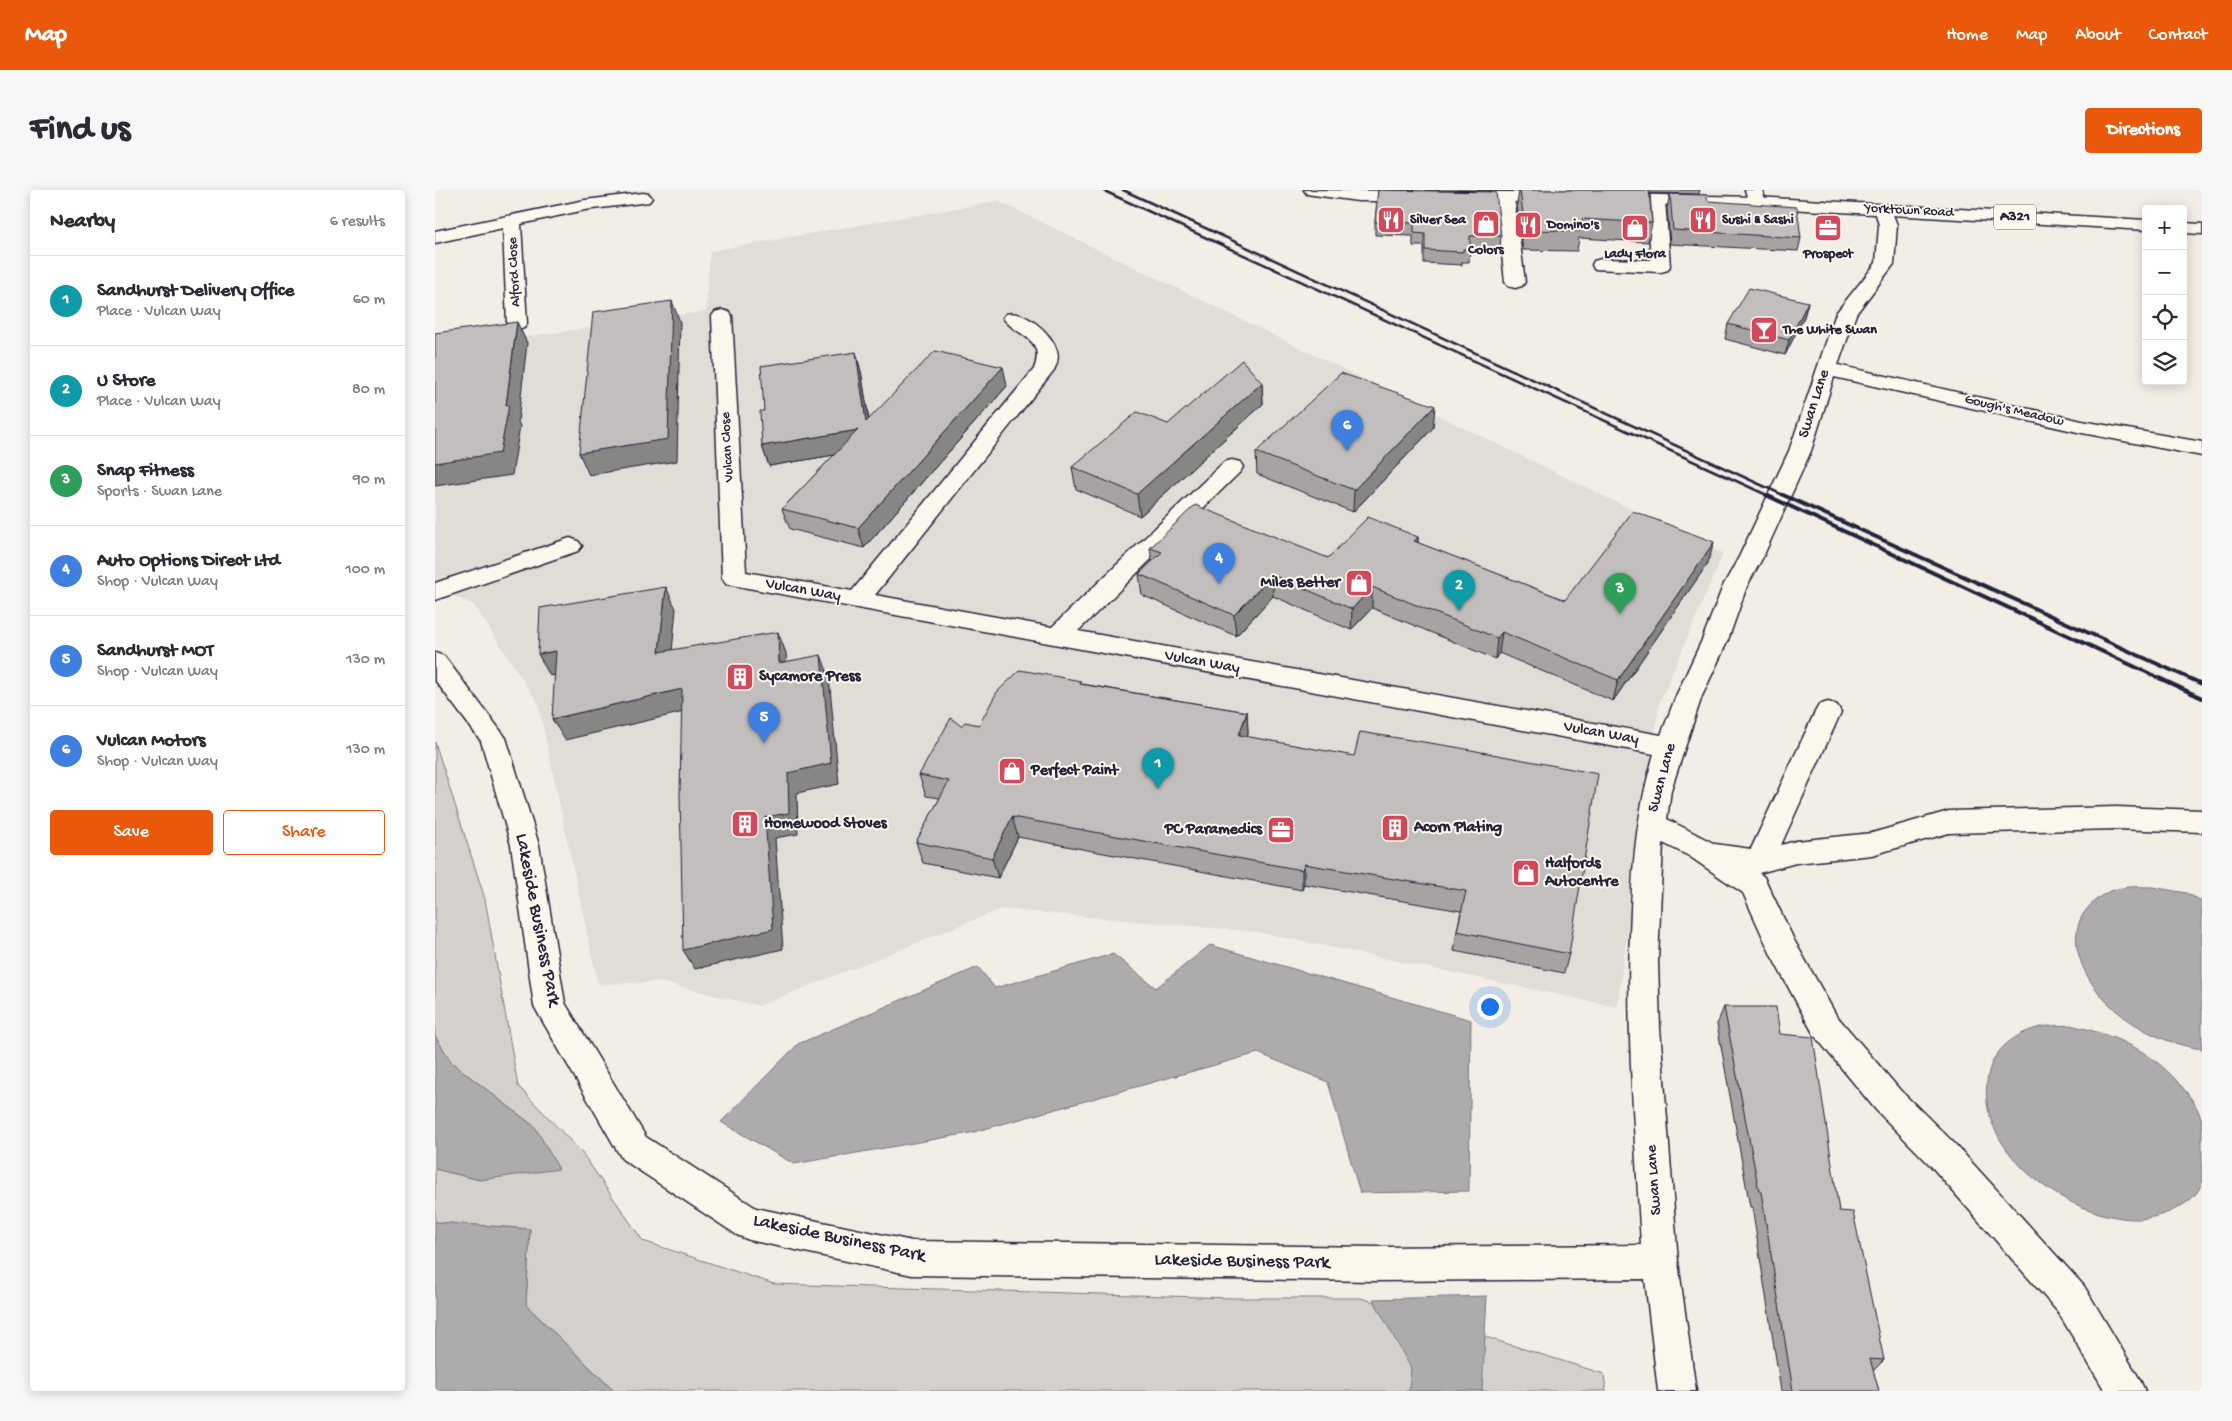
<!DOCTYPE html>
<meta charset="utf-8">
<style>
:root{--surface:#fff;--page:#f7f7f7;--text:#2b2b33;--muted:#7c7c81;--line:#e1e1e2;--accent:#ea580c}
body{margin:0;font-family:"Gochi Hand",sans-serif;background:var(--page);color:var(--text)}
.controls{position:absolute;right:15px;top:15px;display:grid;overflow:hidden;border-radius:5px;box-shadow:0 2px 12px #0003}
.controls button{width:45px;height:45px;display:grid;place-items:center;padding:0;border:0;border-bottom:1px solid var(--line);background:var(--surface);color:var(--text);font:25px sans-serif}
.you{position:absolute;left:1054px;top:816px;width:18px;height:18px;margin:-12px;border:4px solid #fff;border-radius:50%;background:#1a73e8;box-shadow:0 0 0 8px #1a73e833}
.badge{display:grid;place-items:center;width:32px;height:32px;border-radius:50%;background:var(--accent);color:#fff;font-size:16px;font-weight:700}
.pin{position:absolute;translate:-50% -41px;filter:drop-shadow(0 1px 2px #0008)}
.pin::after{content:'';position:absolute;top:26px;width:18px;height:15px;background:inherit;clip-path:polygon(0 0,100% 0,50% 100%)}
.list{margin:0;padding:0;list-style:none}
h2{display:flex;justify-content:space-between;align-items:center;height:65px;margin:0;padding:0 20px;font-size:21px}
h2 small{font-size:16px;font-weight:400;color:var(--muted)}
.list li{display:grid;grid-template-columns:32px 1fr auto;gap:15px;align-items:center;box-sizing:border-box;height:90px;padding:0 20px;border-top:1px solid var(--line)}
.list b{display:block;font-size:19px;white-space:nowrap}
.list p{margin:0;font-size:16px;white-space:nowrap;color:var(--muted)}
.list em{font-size:16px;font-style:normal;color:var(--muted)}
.actions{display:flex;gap:10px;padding:15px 20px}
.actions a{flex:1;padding:11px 0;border:1px solid var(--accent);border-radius:5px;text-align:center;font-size:18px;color:var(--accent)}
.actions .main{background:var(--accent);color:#fff}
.icon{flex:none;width:28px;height:28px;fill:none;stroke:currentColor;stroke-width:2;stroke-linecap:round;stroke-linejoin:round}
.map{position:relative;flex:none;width:1767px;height:1201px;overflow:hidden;border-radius:5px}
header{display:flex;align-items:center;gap:30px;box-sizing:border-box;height:70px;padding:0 25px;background:var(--accent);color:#fff}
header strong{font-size:24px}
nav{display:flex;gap:28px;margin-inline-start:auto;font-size:18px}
.intro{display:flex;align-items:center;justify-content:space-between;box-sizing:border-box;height:120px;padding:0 30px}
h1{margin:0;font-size:35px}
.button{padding:12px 22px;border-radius:5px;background:var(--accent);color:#fff;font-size:18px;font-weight:700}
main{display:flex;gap:30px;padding:0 30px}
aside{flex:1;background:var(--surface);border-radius:5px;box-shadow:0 2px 12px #0003}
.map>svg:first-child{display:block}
</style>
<header>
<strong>Map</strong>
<nav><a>Home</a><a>Map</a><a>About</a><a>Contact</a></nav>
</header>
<div class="intro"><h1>Find us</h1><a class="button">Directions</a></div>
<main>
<aside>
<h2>Nearby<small>6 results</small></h2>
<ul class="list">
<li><span class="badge" style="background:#0f9aa8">1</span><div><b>Sandhurst Delivery Office</b><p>Place · Vulcan Way</p></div><em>60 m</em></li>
<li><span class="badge" style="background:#0f9aa8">2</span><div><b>U Store</b><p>Place · Vulcan Way</p></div><em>80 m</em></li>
<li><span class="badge" style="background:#2e9e5b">3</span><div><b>Snap Fitness</b><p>Sports · Swan Lane</p></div><em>90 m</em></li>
<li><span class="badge" style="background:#3f7fe0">4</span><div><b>Auto Options Direct Ltd</b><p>Shop · Vulcan Way</p></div><em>100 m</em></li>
<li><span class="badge" style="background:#3f7fe0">5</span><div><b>Sandhurst MOT</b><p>Shop · Vulcan Way</p></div><em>130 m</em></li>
<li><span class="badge" style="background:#3f7fe0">6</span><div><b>Vulcan Motors</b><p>Shop · Vulcan Way</p></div><em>130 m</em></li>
</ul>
<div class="actions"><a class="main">Save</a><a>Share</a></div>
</aside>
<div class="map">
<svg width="1767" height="1201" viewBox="0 0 1767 1201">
<rect width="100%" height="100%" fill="#f2eee5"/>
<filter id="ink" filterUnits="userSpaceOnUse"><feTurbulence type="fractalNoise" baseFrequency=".02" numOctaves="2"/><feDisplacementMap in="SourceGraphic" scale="10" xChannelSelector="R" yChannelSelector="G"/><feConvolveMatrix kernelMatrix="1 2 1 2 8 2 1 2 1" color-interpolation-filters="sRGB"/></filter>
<g filter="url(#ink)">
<path fill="#e0dcd6" d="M563 11 1288 364 1224 514 1182 817 823 742 566 719 324 816 225 792 163 794 103 513 39 415 0 398V160L271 121 275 61Z"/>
<path fill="#d4d1cc" stroke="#7b7a84" d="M0 552 50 709 83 896 147 963 208 1051 339 1094 797 1108H926L1169 1184 1171 1201H179L91 1115 95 1039 0 1032V979L45 990 100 937 17 873 0 846Z"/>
<path fill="#aeabad" stroke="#76747f" d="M1717 697 1751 703 1767 711V859C1713 852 1653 813 1642 758 1640 744 1643 729 1652 719 1661 708 1673 700 1687 698 1697 696 1708 697 1717 697Z
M775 755 1036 830 1034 1001 925 1003 893 892 823 863 535 943 359 974 286 932 363 854 543 777 560 798 678 764 721 798Z
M1635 835C1675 844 1710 857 1738 887 1749 898 1763 915 1767 931 1767 941 1767 954 1767 965 1767 973 1767 983 1767 991 1763 1015 1721 1030 1699 1029 1630 1027 1534 958 1554 881 1560 859 1580 844 1602 838 1612 835 1625 836 1635 835Z
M0 846 17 873 100 937 124 979 45 990 0 979Z
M0 1032 95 1039 91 1115 179 1201H0Z
M1052 1106 1047 1201H974L976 1178 938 1109Z"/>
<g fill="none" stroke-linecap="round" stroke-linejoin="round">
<g stroke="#22223b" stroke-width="3">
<path id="minor" d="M1310 0H1328L1330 12 1327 16 1321 17 1315 16Z
M1070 2 1076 3 1079 7 1090 92 1087 96 1080 98 1073 96 1070 92 1061 7 1064 3Z
M208 3 214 4 217 8 214 12 150 20 86 34 92 134 89 138 82 140 75 138 72 134 68 38 0 53V41L150 10Z
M1221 5 1227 6 1230 10 1235 76 1233 80 1226 82 1159 79 1157 75 1159 71 1166 69 1216 70 1212 10 1215 6Z
M1449 16 1455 17 1462 35 1459 74 1421 124 1403 175 1647 231 1767 252V266L1647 243 1399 187 1376 261 1328 367 1312 396 1293 450 1267 506 1236 600 1232 629 1280 654 1316 659 1380 522 1384 515 1393 512 1402 515 1406 522 1346 655 1361 651 1437 643 1514 621 1681 617 1767 620V642L1681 639 1514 643 1437 665 1361 673 1324 683 1329 687 1359 750 1401 825 1465 900 1520 954 1649 1096 1704 1188 1710 1201H1670L1623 1122 1496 976 1441 920 1379 845 1336 765 1308 703 1254 666 1228 653 1223 771 1225 838 1243 1072 1261 1201H1223L1210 1089 942 1091 477 1085 314 1050 302 1045 187 969 104 825 99 816 76 655 46 551 0 490V463L9 466 71 548 104 655 130 813 211 947 321 1018 477 1051 942 1057 1206 1055C1200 944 1190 833 1196 721 1198 665 1203 618 1219 564L291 394 287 388 277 126 280 122 287 120 294 122 297 126 311 382 417 401 599 179C611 147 582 147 568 128L571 124C589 119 617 143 622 161 624 168 622 174 619 180L440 405 617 437 789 272 797 270 805 272 808 277 805 282 643 441 1226 545 1241 506 1267 450 1288 396 1304 367 1354 261 1401 123 1441 73 1444 35 1440 21 1443 17Z
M135 348 143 351 147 356 143 361 0 410V393Z"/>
</g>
<g stroke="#22223b" stroke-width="3">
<path id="major" d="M869 0 979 1 985 2 988 6 985 10 979 11H923L878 5 872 4Z
M1024 1 1119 3 1125 4 1128 8 1125 12 1119 13 1018 10 1015 6 1018 2Z
M1177 4 1321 7 1711 30V40L1321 17 1171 13 1168 9 1171 5Z
M1748 33 1767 34V44L1748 43Z"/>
</g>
<use href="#minor" fill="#fbf7ec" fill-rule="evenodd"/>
<use href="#major" fill="#fbf7ec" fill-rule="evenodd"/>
<path stroke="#22223b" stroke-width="2.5" d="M667 0 1334 306
M688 0 1350 306"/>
<path stroke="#22223b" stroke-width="4" d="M1331 305 1767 508
M1348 305 1767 494"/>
</g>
<path fill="#a7a3a3" stroke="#22223b" d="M943 0 1066 46 1065 59H1035L1034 72H1027V75L989 73V56H978V46L940 45V32Z
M990 0H1265L1264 4 1215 3 1217 33 1213 52 1144 48 1142 61 1088 60 1082 15 1084 1Z
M1235 4 1273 11 1366 48 1363 61 1235 54 1232 18Z
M1373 112 1369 127 1350 165 1290 149 1293 134Z
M426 181 434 230 572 196 429 358 355 339 347 319 399 265 334 276 327 256 329 221Z
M827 193 828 214 705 326 641 299 637 277Z
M998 238 918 322 822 284 821 262Z
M983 347V353L1130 410 1273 373 1178 511 1064 463 1060 469 937 418 916 440 838 406 801 446 707 405 704 384 717 372 715 358 893 368Z
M647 494 812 522 813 543 812 546 1134 764 1129 783 1019 761 1022 741 1026 721 869 694 867 700 583 647 563 688 488 673 481 652 505 608 491 606 484 585 526 536 544 535Z
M1289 817 1345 844 1404 1021 1449 1170 1438 1181 1444 1201H1346L1317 1017H1315L1282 834Z"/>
<path fill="#888585" stroke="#22223b" d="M237 111 245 132 242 271 154 285 144 263Z
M1373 112 1369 127 1350 165 1354 150Z
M82 132 92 153 83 232 85 236 77 285 0 296V273L71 215Z
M421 162 426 181 437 252 431 232Z
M568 177 572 196 429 358 423 338Z
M827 193 828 214 705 326 702 304Z
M1000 216 998 238 918 322 919 300Z
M423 240 429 260 334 276 327 256Z
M983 347 982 368 979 351Z
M1279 352 1273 373 1178 511 1183 490Z
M838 385V406L801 446 799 425Z
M231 397 241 419 235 483 224 462Z
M937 397V418L916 440 917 419Z
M343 442 351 463 353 494 344 473Z
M1067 442 1064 463 1060 469 1062 448Z
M121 461 133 482 115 486 103 464Z
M386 465 394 487 404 594 362 603 363 644 340 648 348 759 260 779 248 760 330 627 353 583Z
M247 499 257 520 130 550 117 529Z
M812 522 813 543 805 566 804 545Z
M577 627 583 647 563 688 557 668Z
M869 674V694L867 700V680Z"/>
<path fill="#c2bebe" stroke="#22223b" d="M943 0 1061 2 1066 46H1035V59H1028V62L990 60V44L979 43V33L940 32Z
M1085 0H1214L1217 33 1147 29 1145 41 1090 40Z
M1235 4 1271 5 1273 11 1362 17 1366 48 1238 40Z
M1314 98 1373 112 1354 150 1293 134Z
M237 111 233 249 144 263 158 122Z
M82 132 71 215H74L65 263 0 273V143Z
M500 161 568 177 423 338 347 319 423 240 327 256 325 221H329L326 176 421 162 431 232Z
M807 170 827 193 702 304 637 277 702 222 733 234Z
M906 183 1000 216 919 300 821 262Z
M760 315 893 368 933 327 983 347 979 351 1130 410 1198 321 1279 352 1183 490 1067 442 1062 448 937 397 917 419 838 385 799 425 704 384 727 362 715 358Z
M231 397 224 462 343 442 344 473 386 465 396 573 353 583 354 623 330 627 338 739 248 760 245 603 247 499 117 529 121 461 103 464 105 418Z
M585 480 646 491 645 494 812 522 804 545 919 566 925 542 1020 557 1163 584 1134 764 1022 741 1031 701 869 674 867 680 577 627 557 668 481 652 514 591 484 585 516 528 526 536 530 532 544 535 562 502Z
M1289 817H1341L1345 844 1378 847 1404 1021 1418 1022 1449 1170 1435 1169 1444 1201H1358L1326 1002 1324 1001Z"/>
</g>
<defs>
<g id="restaurant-square" transform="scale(1.4375)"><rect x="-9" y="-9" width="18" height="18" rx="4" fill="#d1495b" stroke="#fbf7ec"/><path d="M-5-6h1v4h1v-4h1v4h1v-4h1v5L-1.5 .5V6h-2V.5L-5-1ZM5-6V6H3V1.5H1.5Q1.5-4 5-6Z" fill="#fff"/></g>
<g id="shop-square" transform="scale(1.4375)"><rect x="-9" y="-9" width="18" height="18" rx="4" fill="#d1495b" stroke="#fbf7ec"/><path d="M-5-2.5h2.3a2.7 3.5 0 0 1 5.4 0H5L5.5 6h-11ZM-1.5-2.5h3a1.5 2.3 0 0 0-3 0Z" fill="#fff"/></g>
<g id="office-square" transform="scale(1.4375)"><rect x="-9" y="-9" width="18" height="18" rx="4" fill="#d1495b" stroke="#fbf7ec"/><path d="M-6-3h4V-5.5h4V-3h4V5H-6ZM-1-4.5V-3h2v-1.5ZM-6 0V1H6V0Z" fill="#fff"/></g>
<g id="bar-square" transform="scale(1.4375)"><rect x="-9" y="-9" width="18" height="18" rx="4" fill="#d1495b" stroke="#fbf7ec"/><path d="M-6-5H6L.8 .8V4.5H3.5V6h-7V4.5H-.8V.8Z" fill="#fff"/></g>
<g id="building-square" transform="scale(1.4375)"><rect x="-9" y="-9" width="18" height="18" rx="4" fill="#d1495b" stroke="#fbf7ec"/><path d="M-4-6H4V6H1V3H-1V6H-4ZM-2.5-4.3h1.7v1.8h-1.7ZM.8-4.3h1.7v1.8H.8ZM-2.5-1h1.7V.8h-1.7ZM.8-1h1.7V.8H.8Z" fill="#fff"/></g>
</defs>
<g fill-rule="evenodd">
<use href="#restaurant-square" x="956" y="30"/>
<use href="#restaurant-square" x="1268" y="30"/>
<use href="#shop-square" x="1051" y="34"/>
<use href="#restaurant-square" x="1093" y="35"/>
<use href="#shop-square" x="1200" y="38"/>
<use href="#office-square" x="1393" y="38"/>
<use href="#bar-square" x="1329" y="140"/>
<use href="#shop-square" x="924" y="393"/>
<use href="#building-square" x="305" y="487"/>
<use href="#shop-square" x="577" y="581"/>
<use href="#building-square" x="310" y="634"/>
<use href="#building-square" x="960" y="638"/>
<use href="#office-square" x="846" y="640"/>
<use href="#shop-square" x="1091" y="683"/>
</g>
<g text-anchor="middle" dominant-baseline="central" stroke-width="4" stroke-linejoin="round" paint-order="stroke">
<g font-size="14" fill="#22223b" stroke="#fbf7ec">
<text transform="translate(1474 21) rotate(3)">Yorktown Road</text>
<text transform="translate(80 82) rotate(-93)">Alford Close</text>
<text transform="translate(1579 221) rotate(13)">Gough's Meadow</text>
<text transform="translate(293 257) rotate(-93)">Vulcan Close</text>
</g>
<g font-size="14" font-weight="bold" fill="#22223b" stroke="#fbf7ec" text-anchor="start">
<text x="975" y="30">Silver Sea</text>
<text x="1287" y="30">Sushi &amp; Sashi</text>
<text x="1112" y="35">Domino's</text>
<text x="1051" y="60" text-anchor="middle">Colors</text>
<text x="1200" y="64" text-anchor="middle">Lady Flora</text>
<text x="1393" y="64" text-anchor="middle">Prospect</text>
<text x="1348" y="140">The White Swan</text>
</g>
<rect fill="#fbf7ec" stroke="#636270" stroke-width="1" x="1559" y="14.5" width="42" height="25" rx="4"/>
<g font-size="15" font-weight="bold" fill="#22223b">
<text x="1580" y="27">A321</text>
</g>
<g font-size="16" fill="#22223b" stroke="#fbf7ec">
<text transform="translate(1380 214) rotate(-72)">Swan Lane</text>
<text transform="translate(368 401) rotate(10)">Vulcan Way</text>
<text transform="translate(767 473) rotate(10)">Vulcan Way</text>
<text transform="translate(1166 544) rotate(10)">Vulcan Way</text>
<text transform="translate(1228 588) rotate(-75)">Swan Lane</text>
<text transform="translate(1220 990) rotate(-94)">Swan Lane</text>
</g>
<g font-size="16" font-weight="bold" fill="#22223b" stroke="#fbf7ec" text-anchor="start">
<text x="905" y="393" text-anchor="end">Miles Better</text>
<text x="324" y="487">Sycamore Press</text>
<text x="596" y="581">Perfect Paint</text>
<text x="329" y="634">Homewood Stoves</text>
<text x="979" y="638">Acorn Plating</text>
<text x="827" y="640" text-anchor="end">PC Paramedics</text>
<text x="1110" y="674">Halfords<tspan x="1110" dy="18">Autocentre</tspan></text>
</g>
<g font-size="19" fill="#22223b" stroke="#fbf7ec">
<text transform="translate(102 730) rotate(79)">Lakeside Business Park</text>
<text transform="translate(404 1049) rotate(12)">Lakeside Business Park</text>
<text transform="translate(807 1072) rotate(1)">Lakeside Business Park</text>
</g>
</g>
</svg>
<div class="controls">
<button>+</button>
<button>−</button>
<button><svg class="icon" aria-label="locate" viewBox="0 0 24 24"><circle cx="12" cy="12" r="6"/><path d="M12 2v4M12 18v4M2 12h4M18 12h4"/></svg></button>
<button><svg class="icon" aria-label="layers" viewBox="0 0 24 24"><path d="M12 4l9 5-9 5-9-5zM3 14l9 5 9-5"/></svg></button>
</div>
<div class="you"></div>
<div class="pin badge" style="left:723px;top:599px;background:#0f9aa8">1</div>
<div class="pin badge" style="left:1024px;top:421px;background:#0f9aa8">2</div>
<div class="pin badge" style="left:1185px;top:424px;background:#2e9e5b">3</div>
<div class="pin badge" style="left:784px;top:394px;background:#3f7fe0">4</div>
<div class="pin badge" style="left:329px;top:553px;background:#3f7fe0">5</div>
<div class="pin badge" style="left:912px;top:261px;background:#3f7fe0">6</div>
</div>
</main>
